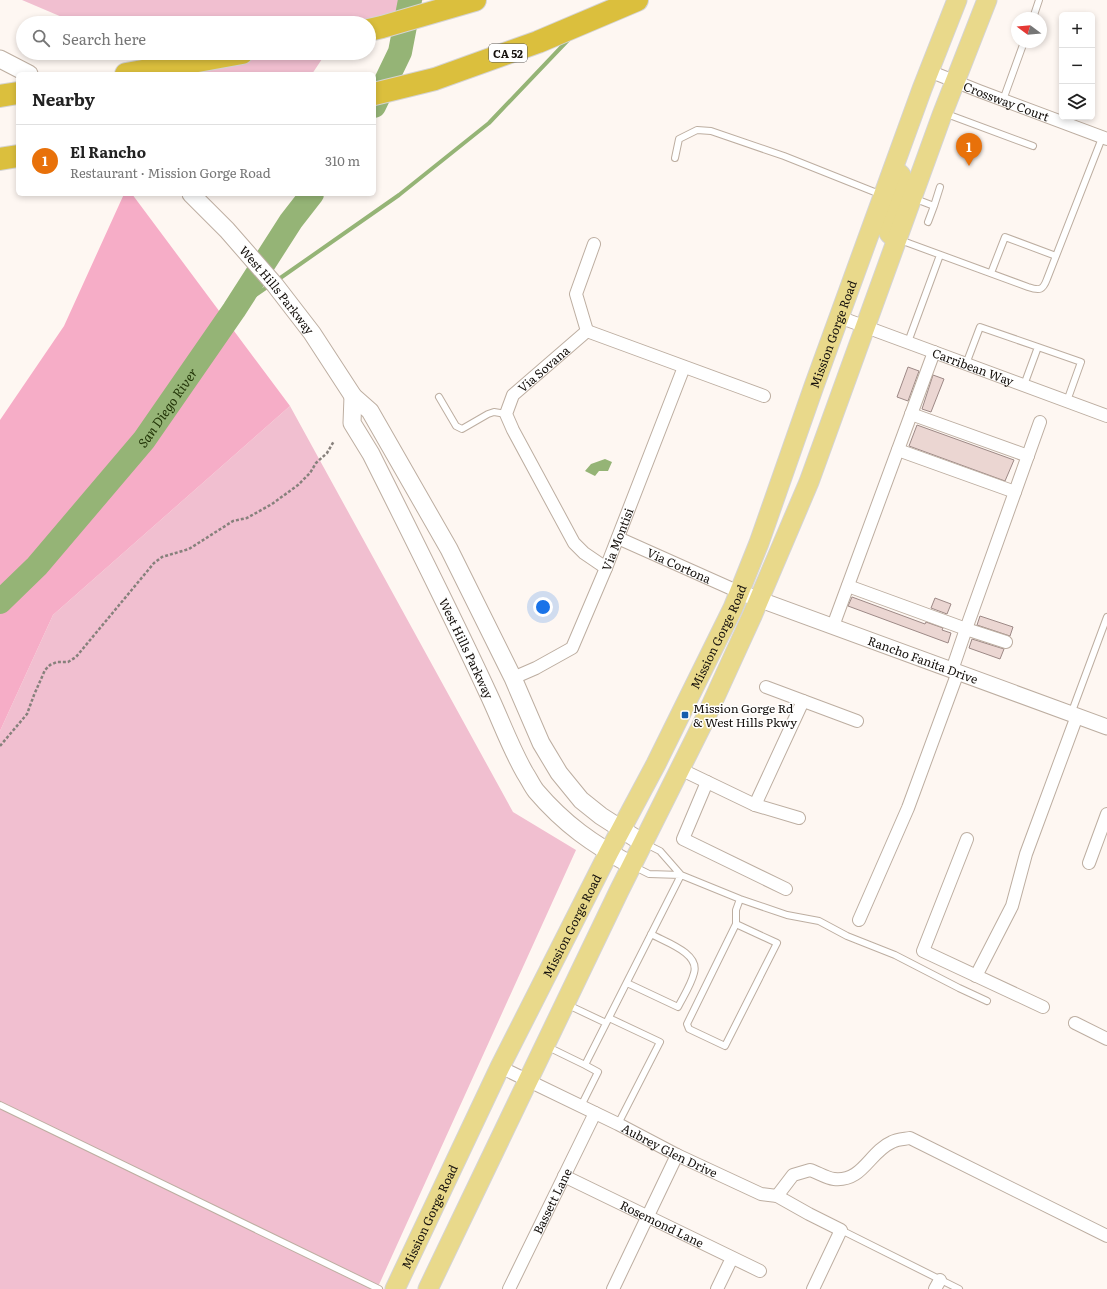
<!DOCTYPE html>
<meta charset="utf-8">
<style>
:root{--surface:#fff;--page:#f6f6f6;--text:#222;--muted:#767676;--line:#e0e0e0;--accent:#165dad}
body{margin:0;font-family:Literata,serif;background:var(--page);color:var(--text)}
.controls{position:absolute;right:12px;top:12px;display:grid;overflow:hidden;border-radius:6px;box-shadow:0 2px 6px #0003}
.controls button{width:36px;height:36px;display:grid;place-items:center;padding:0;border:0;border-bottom:1px solid var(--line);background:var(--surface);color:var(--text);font:20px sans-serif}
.compass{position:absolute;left:1011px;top:12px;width:36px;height:36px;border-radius:50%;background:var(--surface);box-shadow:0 2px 6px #0003;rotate:286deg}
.you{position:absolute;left:543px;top:607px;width:14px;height:14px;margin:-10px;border:3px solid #fff;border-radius:50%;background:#1a73e8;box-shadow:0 0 0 6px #1a73e833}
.badge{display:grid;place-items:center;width:26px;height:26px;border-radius:50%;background:var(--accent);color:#fff;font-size:13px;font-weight:700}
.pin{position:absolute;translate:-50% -33px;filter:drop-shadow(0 1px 2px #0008)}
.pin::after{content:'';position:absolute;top:21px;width:14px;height:12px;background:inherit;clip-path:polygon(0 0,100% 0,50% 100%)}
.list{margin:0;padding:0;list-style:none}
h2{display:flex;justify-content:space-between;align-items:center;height:52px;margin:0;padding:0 16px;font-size:17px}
h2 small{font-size:13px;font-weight:400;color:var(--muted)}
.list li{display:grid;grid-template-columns:26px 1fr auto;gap:12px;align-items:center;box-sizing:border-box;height:72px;padding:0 16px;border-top:1px solid var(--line)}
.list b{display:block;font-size:15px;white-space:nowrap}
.list p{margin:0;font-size:13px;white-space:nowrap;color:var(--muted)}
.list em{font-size:13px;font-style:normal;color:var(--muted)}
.icon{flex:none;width:22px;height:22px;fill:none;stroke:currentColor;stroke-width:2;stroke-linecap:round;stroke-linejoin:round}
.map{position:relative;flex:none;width:1107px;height:1289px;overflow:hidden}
.search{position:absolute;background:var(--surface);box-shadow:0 2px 6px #0003;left:16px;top:16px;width:360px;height:44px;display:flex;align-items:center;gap:10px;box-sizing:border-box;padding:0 14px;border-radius:22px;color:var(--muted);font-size:15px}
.panel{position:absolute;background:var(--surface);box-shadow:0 2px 6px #0003;left:16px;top:72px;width:360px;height:124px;border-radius:6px}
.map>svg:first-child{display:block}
</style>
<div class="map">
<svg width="1107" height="1289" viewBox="0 0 1107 1289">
<rect width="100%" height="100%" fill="#fef7f2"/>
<path fill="#f1bfd0" d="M22 0H424L365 23H76Z
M143 53H326L312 74H183Z
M290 406 513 812 576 850 377 1289H0V731L53 615Z"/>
<path fill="#f6adc7" d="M124 194H132L290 406 53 615 0 731V420L64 326Z"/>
<path fill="#95b476" d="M605 459 612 462 608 471H599L595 476 585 471 591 464Z"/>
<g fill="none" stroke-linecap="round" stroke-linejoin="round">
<path stroke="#95b476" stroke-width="4" d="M276 281 399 195 489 123 570 38
M234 310 270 285"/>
<g stroke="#95b476" stroke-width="24">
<path d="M374 106 400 52 410 0"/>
<path id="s1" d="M0 602 37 566 144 440 234 310 291 221 312 194"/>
</g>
</g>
<path fill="#ebd6d2" stroke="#9d8986" d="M908 367 919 371 908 401 897 397Z
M933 375 944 379 931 412 922 409Z
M917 425 1014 460 1005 481 909 446Z
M852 597 925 624 926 622 943 628 942 630 951 633 948 643 848 606Z
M935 598 951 604 947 614 931 608Z
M980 616 1013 627 1010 636 977 625Z
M972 639 1004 649 1000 659 969 648Z"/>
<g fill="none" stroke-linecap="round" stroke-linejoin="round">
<g stroke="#bdaea1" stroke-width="8">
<path id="service" d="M1033 18 1039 0
M1003 100 1024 42
M944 113 1033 146
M675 158 679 139 697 130 711 131 784 156 882 195
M913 198 934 206 940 187
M928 222 934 206
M900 240 1028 287C1040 291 1043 290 1047 279L1102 138
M991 273 1005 237 1056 256
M908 342 940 255
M1038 347 1081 362 1067 401
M966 364 980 327 1038 347 1024 385
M439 397 456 426 462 429 488 414 494 412 506 414
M1071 714 1107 617
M646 844 660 851 681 875
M633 866 649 874 681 875 740 899 787 915 819 921 847 936 895 955 959 988 987 1001
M736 924 777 943 725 1046 689 1029 687 1024 736 924V910L740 899
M627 983 678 1007C683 997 691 985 694 973 700 953 665 942 651 934
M566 1004 606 1023
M609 1018 660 1042 618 1124
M546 1046 585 1065 681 875
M0 1105 379 1289
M581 1106 598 1072 585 1065
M841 1230 959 1289"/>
</g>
<g stroke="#bdaea1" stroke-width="14">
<g id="minor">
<path id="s2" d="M929 71 979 91 1107 139"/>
<path id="s3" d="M839 317 1107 416"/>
<path d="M587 331 576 294 594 244"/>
<path d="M911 414 1028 456"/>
<path d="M898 450 1015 492"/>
<path id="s4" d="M618 538 739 592"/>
<path id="s5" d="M606 568 584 553 574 543 513 430 506 414 513 395 587 331 764 396"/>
<path d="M848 586 966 629 952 670"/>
<path d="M833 626 934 352"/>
<path d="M1006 642 966 629 1040 422"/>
<path id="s6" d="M513 678 536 668 572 648 606 568 684 367"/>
<path d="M766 687 857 721"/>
<path d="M680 769 755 805 799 818"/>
<path d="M707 782 683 839 786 889"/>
<path d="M755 805 803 701"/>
<path d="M967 839 923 951 1043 1007"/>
<path d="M1089 863 1107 814"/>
<path d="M859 920 908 808 958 672"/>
<path d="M976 976 1012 906 1026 854 1077 716"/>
<path d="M1075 1023 1107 1039"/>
<path id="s7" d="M500 1067 618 1124 677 1155 761 1194 777 1196 809 1214 841 1230 813 1289"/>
<path id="s8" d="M564 1176 760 1271"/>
<path d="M777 1196 793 1175 810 1170C817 1172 826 1178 834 1179 863 1182 869 1152 892 1142 897 1139 905 1139 910 1138L1107 1236"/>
<path id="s9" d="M509 1289 595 1113"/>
<path d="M613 1289 677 1155"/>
<path d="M717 1289 732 1258"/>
<path d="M935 1289 940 1280"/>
</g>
</g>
<g stroke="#bdaea1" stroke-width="17">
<g id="tertiary">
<path id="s10" d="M739 592 1107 727"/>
</g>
</g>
<g stroke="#bdaea1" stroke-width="19">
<g id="secondary">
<path d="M0 59 29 74"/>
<path id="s11" d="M191 194 227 230 275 285 312 333 353 396 370 411 449 549 513 678 541 743 559 773 581 800 601 816 643 843"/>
<path id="s12" d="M353 396 352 423 371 454C410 532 450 611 487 691 500 718 510 747 525 773 529 779 532 786 536 791 565 825 593 844 631 865"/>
</g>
</g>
<g stroke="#d5d4d3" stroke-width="21">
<g id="primary">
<path d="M893 170C897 172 901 173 902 178 905 193 881 220 889 233 890 235 894 237 896 239"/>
<path id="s13" d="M395 1289 500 1067 609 852 656 764 733 608 759 543 814 386 922 89 957 0"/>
<path d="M428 1289 619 891 704 721 752 616 809 482 942 115 987 0"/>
</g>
</g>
<g stroke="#d5d4d3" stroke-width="24">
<path id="motorway" d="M369 30 382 27 475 0
M126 74 242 53
M374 94 435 79 538 42 637 0
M0 96 18 93
M0 159 18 156"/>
</g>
<path stroke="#87817c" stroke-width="2.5" stroke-dasharray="3 2" stroke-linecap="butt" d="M0 746 27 714 34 695 45 670 50 665 57 662H68L76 657 154 563 162 557 189 549 233 521 247 518 272 504 298 485 310 473 316 463 327 453 334 441"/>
<use href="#service" stroke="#fff" stroke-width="6"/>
<use href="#minor" stroke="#fff" stroke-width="12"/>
<use href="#tertiary" stroke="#fff" stroke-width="15"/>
<use href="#secondary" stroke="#fff" stroke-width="17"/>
<use href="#primary" stroke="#e9d98b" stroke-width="19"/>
<use href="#motorway" stroke="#dbbf3d" stroke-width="22"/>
</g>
<rect fill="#165dad" stroke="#fff" stroke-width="1.5" x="681" y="711" width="8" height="8" rx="2"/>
<g text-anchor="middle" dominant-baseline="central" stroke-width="3" stroke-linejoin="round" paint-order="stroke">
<rect fill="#fff" stroke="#5b5855" stroke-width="1" x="489" y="44" width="38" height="18" rx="3"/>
<g font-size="11" font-weight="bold" fill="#15100c">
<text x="508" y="53">CA 52</text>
</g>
<g font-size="12" fill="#15100c" stroke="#fff">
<text stroke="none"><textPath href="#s2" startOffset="83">Crossway Court</textPath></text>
<text stroke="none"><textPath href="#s11" startOffset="129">West Hills Parkway</textPath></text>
<text stroke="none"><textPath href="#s13" startOffset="1052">Mission Gorge Road</textPath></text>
<text stroke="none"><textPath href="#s3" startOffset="143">Carribean Way</textPath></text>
<text stroke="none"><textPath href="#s5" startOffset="247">Via Sovana</textPath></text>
<text stroke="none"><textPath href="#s6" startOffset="184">Via Montisi</textPath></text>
<text stroke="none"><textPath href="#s4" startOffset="67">Via Cortona</textPath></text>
<text stroke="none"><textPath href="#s13" startOffset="728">Mission Gorge Road</textPath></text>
<text stroke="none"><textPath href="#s12" startOffset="280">West Hills Parkway</textPath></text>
<text stroke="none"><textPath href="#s10" startOffset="196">Rancho Fanita Drive</textPath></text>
<text stroke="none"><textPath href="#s13" startOffset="404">Mission Gorge Road</textPath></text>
<text stroke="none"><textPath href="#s7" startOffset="189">Aubrey Glen Drive</textPath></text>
<text stroke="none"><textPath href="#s9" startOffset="98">Bassett Lane</textPath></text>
<text stroke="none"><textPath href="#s13" startOffset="80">Mission Gorge Road</textPath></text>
<text stroke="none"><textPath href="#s8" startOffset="109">Rosemond Lane</textPath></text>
</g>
<g font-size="12" fill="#15100c" stroke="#fff" text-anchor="start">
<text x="693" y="708">Mission Gorge Rd<tspan x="693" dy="14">&amp; West Hills Pkwy</tspan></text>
</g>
<g font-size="13" font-style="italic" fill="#233608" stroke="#fff">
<text stroke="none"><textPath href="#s1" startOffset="257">San Diego River</textPath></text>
</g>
</g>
</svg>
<div class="controls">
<button>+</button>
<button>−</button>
<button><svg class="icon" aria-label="layers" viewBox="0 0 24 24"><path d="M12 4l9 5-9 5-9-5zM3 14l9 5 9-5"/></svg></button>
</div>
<svg class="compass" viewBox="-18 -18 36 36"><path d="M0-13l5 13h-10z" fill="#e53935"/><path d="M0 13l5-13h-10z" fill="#767676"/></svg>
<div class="you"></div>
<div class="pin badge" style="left:969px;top:166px;background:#e8710a">1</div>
<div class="search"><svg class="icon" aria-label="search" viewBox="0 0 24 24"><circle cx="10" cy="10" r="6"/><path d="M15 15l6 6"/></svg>Search here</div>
<section class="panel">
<h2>Nearby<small></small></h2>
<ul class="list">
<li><span class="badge" style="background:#e8710a">1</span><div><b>El Rancho</b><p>Restaurant · Mission Gorge Road</p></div><em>310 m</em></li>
</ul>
</section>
</div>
